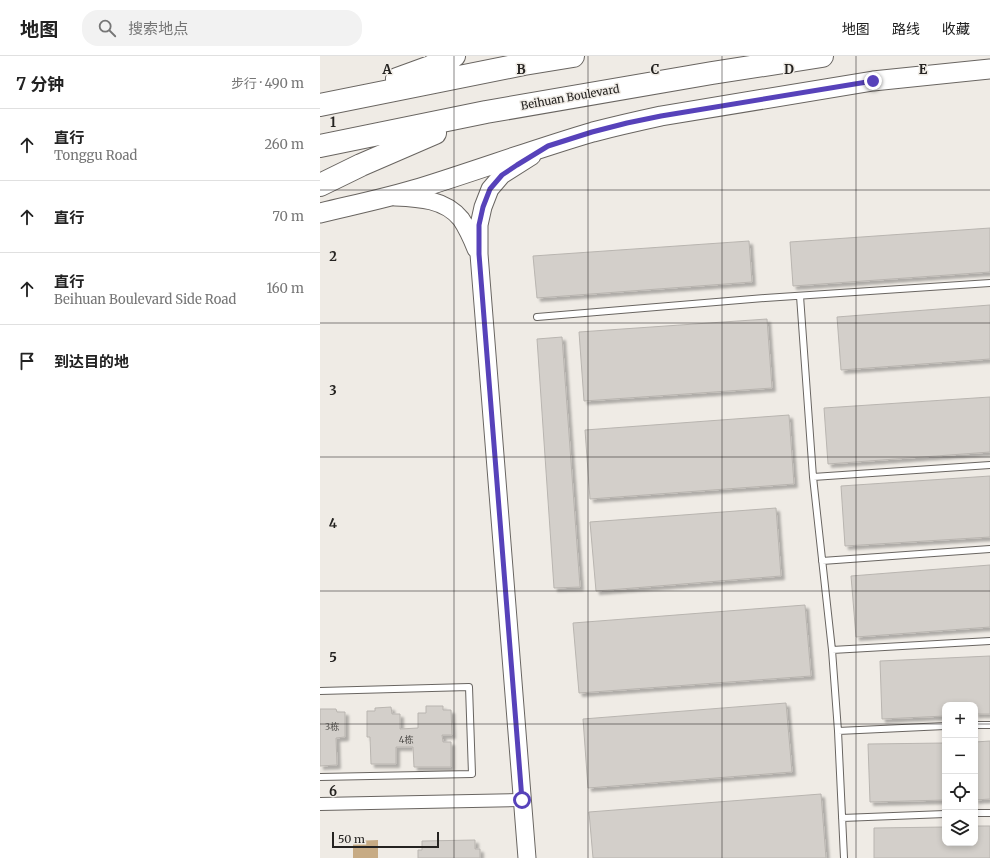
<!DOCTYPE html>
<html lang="zh">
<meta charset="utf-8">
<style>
:root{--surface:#fff;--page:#f2f2f2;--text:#222;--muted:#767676;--line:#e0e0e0}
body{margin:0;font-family:Merriweather,"Noto Sans SC",serif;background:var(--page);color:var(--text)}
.controls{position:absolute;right:12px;bottom:12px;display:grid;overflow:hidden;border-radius:8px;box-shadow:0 2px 6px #0003}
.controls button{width:36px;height:36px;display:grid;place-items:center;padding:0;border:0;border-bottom:1px solid var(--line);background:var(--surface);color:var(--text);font:20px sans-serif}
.scale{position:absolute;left:12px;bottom:10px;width:107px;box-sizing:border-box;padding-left:4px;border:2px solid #252321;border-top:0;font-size:11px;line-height:14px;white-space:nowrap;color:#252321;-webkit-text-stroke:3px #efebe5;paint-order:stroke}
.stop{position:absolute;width:12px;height:12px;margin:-9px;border:3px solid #5742ba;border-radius:50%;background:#fff}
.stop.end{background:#5742ba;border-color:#fff;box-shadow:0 1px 4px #0008}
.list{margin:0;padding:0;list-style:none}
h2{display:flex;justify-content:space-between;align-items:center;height:52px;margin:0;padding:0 16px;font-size:17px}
h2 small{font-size:13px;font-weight:400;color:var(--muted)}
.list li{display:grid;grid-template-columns:26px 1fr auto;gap:12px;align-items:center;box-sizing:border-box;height:72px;padding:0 16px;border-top:1px solid var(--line)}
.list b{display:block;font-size:15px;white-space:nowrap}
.list p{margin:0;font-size:13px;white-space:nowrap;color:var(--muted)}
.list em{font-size:13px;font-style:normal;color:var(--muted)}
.icon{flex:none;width:22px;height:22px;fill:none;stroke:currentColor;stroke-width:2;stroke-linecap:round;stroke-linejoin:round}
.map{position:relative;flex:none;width:670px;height:802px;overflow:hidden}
header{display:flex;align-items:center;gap:24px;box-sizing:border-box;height:56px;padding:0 20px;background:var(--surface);border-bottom:1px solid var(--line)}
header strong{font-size:19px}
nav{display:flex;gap:22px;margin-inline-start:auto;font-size:14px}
.search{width:280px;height:36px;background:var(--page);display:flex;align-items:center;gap:10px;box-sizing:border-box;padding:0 14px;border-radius:16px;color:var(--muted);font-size:15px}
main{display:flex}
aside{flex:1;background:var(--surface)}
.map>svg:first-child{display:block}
</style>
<header>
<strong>地图</strong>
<div class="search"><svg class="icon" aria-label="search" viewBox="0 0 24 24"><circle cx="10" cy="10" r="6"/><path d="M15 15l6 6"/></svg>搜索地点</div>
<nav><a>地图</a><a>路线</a><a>收藏</a></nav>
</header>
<main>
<aside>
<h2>7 分钟<small>步行 · 490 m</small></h2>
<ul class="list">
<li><svg class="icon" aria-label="ahead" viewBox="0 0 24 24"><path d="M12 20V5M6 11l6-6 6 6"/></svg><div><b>直行</b><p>Tonggu Road</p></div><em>260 m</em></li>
<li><svg class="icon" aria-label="ahead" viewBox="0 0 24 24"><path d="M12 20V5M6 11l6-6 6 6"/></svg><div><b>直行</b></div><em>70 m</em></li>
<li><svg class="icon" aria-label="ahead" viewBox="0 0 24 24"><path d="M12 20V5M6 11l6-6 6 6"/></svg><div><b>直行</b><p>Beihuan Boulevard Side Road</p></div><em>160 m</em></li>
<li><svg class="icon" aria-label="arrive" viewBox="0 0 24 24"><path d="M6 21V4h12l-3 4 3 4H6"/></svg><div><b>到达目的地</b></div></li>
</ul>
</aside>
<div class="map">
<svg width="670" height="802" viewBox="0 0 670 802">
<defs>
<filter id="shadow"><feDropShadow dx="3.5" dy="3.5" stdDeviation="1" flood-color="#0004"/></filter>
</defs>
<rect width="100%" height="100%" fill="#efebe5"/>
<path fill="#c7ab84" d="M58 784V802H33V785Z"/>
<path fill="#d3cfca" stroke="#b9b5b0" filter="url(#shadow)" d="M670 172V216L473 230 470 186Z
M429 185 432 226 217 242 213 200Z
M670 249V303L521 314 517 261Z
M447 263 452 332 264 345 259 276Z
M242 281 260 531 234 532 217 283Z
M670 341V396L508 408 504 352Z
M469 359 474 428 270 443 265 374Z
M670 420V481L525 490 521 430Z
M456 452 461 520 276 535 270 466Z
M670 509V571L536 581 531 520Z
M485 549 491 620 259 637 253 567Z
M670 600V658H655V649H625V660L562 663 560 605Z
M466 647 472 716 268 732 263 663Z
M106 650H123V654H131L132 679H122L123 686H131V711H94L93 691H76V708H51L50 681H47V655H55V652L71 651 72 658H80V673L98 672V657H106Z
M0 653H16L17 656H25V681L16 682 17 709 0 710Z
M670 685V743L655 744V686Z
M625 687V744L550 746 548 688Z
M501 738 506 802H273L269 756Z
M655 770H670V802H554V772L625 771V787H655Z
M155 784V793H160V802H98V794H102V785Z"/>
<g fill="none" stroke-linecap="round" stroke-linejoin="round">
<g stroke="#696561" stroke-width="8">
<path id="lane" d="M480 240 493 421 512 594 518 675 524 802
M217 261 445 242 670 227
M493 421 670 409
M502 505 670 493
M512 594 670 585
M0 635 149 631 152 718 0 721
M655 669H670
M518 675 625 670
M655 757H670
M522 762 625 758"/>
</g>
<g stroke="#696561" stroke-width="14">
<path id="street" d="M0 748 202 744"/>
</g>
<g stroke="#696561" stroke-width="19">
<path id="secondary" d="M75 141C99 142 125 143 141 163 147 172 152 183 156 193
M207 802 159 198V169L163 151 170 133 182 119 212 100"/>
</g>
<g stroke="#696561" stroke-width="21">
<path id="primary" d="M0 157C33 149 67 142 100 132 158 114 215 93 273 76 296 70 318 65 341 60L553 25 670 13"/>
</g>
<g stroke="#696561" stroke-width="24">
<path id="highway" d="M77 23 110 11 134 0
M0 49 204 8 253 0
M0 90 166 56 392 17 502 0
M0 129 41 109 115 77"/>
</g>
<use href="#lane" stroke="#fff" stroke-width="6"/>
<use href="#street" stroke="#fff" stroke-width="12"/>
<use href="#secondary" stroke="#fff" stroke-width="17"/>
<use href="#primary" stroke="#fff" stroke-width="19"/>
<use href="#highway" stroke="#fff" stroke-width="22"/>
</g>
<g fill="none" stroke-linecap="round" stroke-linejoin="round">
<path stroke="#5742ba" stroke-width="5" d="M202 744 159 198V169L163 151 170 133 182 119 197 109 228 90 272 76 307 67 341 60 553 25"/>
</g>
<path fill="none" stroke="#252321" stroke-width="1" stroke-opacity="0.55" d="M134 0V802M268 0V802M402 0V802M536 0V802M0 134H670M0 267H670M0 401H670M0 535H670M0 668H625M655 668H670"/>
<g text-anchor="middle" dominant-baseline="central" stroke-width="3" stroke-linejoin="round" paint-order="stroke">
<g font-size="9" fill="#504e4b">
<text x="12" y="670">3栋</text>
<text x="86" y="683">4栋</text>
</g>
<g font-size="11" fill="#252321" stroke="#efebe5">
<text transform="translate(250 41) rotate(-10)">Beihuan Boulevard</text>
</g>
</g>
<g font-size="13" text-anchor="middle" font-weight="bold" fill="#252321" stroke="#efebe5" stroke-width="3" stroke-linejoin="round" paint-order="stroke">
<text x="67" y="18">A</text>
<text x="201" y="18">B</text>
<text x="335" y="18">C</text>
<text x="469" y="18">D</text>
<text x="603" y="18">E</text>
<text x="13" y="71">1</text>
<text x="13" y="205">2</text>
<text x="13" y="339">3</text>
<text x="13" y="472">4</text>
<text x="13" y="606">5</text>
<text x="13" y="740">6</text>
</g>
</svg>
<div class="controls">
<button>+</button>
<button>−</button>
<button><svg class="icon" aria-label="locate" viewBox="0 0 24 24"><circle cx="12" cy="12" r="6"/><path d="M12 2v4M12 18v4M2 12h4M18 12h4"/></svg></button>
<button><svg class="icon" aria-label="layers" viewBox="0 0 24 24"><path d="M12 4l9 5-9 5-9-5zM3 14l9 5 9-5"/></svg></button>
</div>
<div class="scale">50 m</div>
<div class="stop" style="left:202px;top:744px"></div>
<div class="stop end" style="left:553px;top:25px"></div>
</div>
</main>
